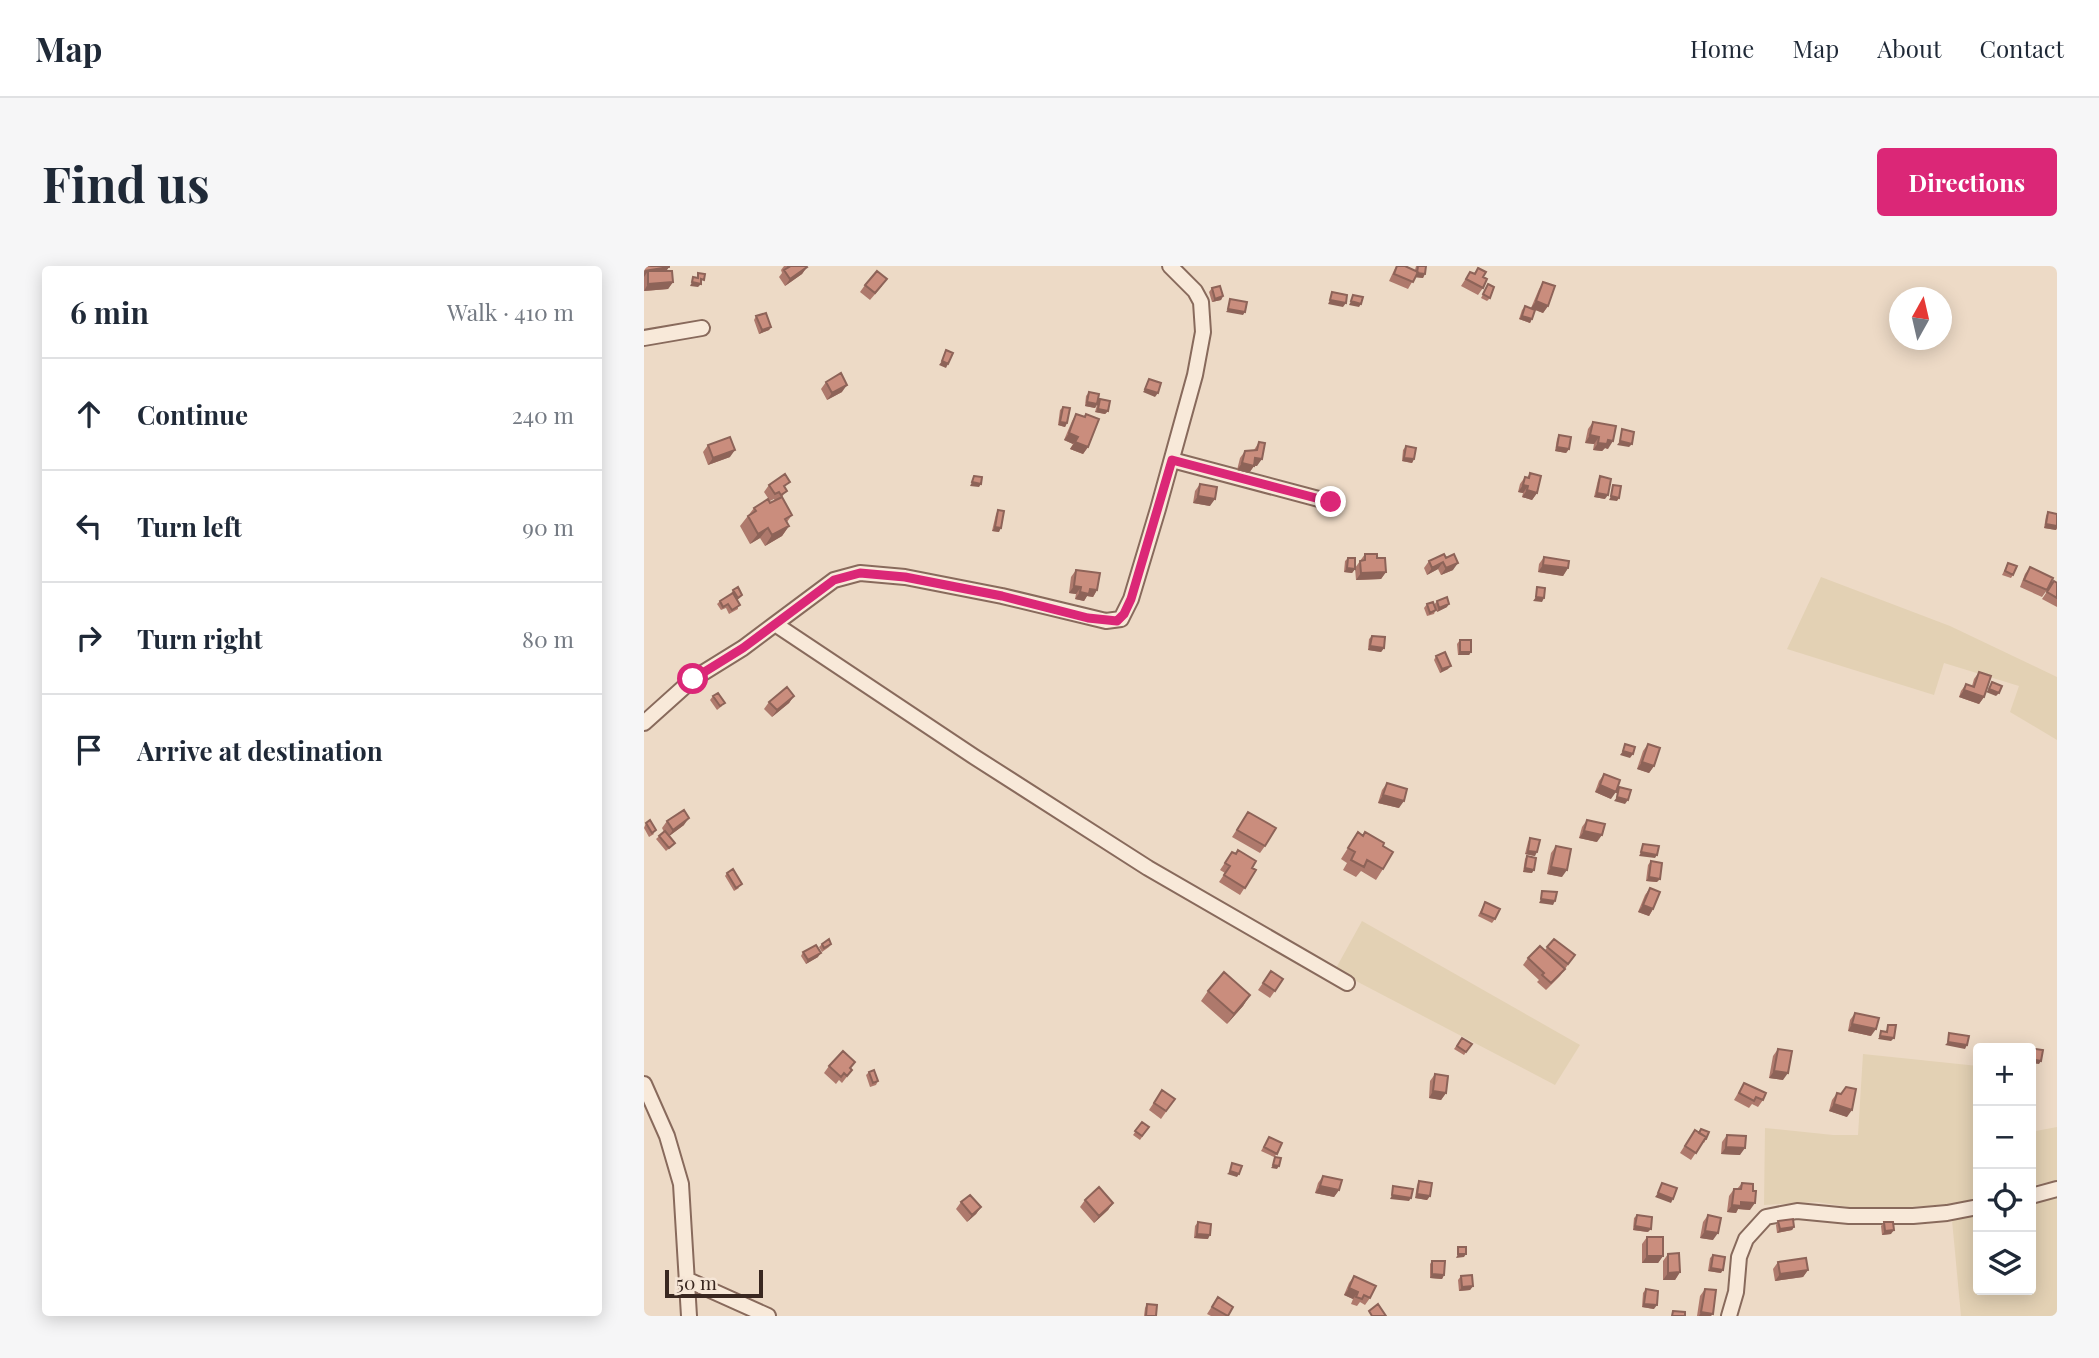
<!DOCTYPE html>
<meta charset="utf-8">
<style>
:root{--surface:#fff;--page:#f6f6f7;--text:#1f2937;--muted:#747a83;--line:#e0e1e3;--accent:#db2777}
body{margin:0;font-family:"Playfair Display",serif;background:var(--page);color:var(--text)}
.controls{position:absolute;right:21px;bottom:21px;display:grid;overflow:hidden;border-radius:7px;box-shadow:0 4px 18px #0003}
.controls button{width:63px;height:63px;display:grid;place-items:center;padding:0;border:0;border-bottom:2px solid var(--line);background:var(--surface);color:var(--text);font:35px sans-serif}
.compass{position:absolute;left:1245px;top:21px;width:63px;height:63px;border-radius:50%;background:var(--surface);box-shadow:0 4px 18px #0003;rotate:8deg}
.scale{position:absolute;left:21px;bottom:18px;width:98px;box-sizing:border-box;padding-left:7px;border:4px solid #392720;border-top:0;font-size:19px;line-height:24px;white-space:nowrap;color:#392720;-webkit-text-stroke:5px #f5e5d6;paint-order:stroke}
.stop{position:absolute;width:21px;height:21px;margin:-16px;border:5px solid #db2777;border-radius:50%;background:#fff}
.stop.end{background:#db2777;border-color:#fff;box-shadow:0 2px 7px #0008}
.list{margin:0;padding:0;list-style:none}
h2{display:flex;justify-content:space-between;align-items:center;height:91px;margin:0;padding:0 28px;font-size:30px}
h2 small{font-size:23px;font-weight:400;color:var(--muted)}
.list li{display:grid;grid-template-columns:46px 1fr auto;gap:21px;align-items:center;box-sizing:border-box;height:112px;padding:0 28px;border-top:2px solid var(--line)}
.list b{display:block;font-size:26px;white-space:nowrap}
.list em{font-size:23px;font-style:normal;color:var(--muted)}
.icon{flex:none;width:38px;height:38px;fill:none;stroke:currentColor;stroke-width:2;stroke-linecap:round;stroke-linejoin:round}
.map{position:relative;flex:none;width:1413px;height:1050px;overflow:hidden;border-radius:7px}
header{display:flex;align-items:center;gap:42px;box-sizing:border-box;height:98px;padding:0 35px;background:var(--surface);border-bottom:2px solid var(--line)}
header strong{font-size:33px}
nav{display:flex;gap:38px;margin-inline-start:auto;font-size:24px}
.intro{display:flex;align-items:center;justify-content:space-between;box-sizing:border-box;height:168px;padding:0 42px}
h1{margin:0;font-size:49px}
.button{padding:18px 32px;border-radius:7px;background:var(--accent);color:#fff;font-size:24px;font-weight:700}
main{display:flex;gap:42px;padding:0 42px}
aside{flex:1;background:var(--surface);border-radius:7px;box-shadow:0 4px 18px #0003}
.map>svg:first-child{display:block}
</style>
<header>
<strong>Map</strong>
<nav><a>Home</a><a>Map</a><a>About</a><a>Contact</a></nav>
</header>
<div class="intro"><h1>Find us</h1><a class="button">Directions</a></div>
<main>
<aside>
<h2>6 min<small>Walk · 410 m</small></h2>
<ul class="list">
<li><svg class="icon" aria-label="ahead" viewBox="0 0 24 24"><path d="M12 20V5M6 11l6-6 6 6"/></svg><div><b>Continue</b></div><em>240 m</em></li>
<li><svg class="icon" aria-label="left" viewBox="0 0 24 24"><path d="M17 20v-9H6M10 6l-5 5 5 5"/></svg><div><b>Turn left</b></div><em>90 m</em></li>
<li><svg class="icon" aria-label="right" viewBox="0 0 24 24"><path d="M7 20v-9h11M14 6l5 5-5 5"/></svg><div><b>Turn right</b></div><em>80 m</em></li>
<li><svg class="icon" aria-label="arrive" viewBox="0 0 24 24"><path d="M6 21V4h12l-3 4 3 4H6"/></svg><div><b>Arrive at destination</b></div></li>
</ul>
</aside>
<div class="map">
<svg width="1413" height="1050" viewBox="0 0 1413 1050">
<rect width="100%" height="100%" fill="#eddac6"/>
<path fill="#e3d1b4" d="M1177 311 1306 360 1413 411V474L1366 446 1375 420 1300 397 1290 429 1143 383Z
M718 655 936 779 911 819 691 704Z
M1219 788 1334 800V933L1309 939 1217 943 1173 936 1120 939 1121 862 1189 869H1214Z
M1387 806H1391L1392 865 1413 861V914L1387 920Z
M1413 931V1050H1317L1308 954 1334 948V1024H1387V937Z"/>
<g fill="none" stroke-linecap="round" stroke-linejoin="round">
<g stroke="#886a5c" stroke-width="18">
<path id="minor" d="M0 72 58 62
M528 194 686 236
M131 358 190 314 216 307 261 311 358 330 462 355 477 353 487 333 514 243 551 109 559 66 557 36 551 25 526 0
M0 457 49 413 99 382 131 358 329 490 504 602 703 717
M0 818 23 870 37 918 45 1050
M1387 930 1413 923
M44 1014 124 1050
M1085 1050 1092 1026 1095 991 1102 973 1122 951 1153 945 1205 950H1269L1303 947 1334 941"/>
</g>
<use href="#minor" stroke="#f8e9d9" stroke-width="14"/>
</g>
<path fill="#ae796c" d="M0 0 25 1 22 5 29 16 24 23 0 25Z
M140 0H162L163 1 158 8 141 20 135 11 138 7 137 4Z
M752 0H761L771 4 772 0H782L779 12 771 11 764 23 745 15Z
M834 2 839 11V22L834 29 817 20 826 6 830 8Z
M899 16 904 40 899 47 891 44 886 57 875 53 878 44 881 40 887 42 895 23Z
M844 18 846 32 843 35 837 32Z
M221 19 238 20 226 34 216 26Z
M568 22 579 30 577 34 568 36 565 26Z
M112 50 127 61 125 64 115 68 110 54Z
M182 116 198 126 183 134 177 123Z
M445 126 454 136 456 133 464 145 461 148 451 146 453 139 451 142 441 140 442 130Z
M419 141 423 157 421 161 414 159 416 144Z
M432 148 440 151 442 148 444 181 439 188 426 183 429 178 420 174 428 155Z
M949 156 964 183 961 182 958 185 949 184 950 178 941 177 944 163Z
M915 169 925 183 922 187 911 185 913 173Z
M615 176 613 200H610L605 207 593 204 596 192 601 185 610 184Z
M64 179 86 191 64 199 59 186Z
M762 180 770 193 768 197 758 195 759 184Z
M886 207 893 227 888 234 878 231 879 227 874 226 876 218 881 211 883 212Z
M956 210 961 233 950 231 954 214Z
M556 218 566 240 549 237 551 225Z
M125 219 142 222 138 232 148 249 143 256 145 260 138 270 121 280 116 272 106 278 96 260 110 242 131 235 130 233 126 235 120 226Z
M354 244 355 266 348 265 352 248Z
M1404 246 1413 248V262L1412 264 1400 262 1402 250Z
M721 288 733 292 742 306 737 313 712 314 711 302Z
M800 288 809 304 797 309 794 303 783 309 780 302 785 295Z
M900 291 924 302 919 310 894 306 895 298Z
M704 292 711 303 708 307 700 306 701 295Z
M1364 297 1369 309 1367 312 1358 309Z
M1386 301 1403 324 1398 331 1376 321 1381 308Z
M432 304 453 324 449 331 443 330 440 335 431 333 432 328 425 327 427 311Z
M1410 315 1413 317V341L1398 333Z
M89 324 98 329 93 334 94 343 85 348 82 342 77 344 73 338 76 335 87 328Z
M793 335 803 341 793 346 792 343 790 348 783 350 780 342 783 338 790 339Z
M728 370 740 382 737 386 724 384 725 373Z
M816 374 827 386 825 389H814L813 378Z
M792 390 804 403 796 407 790 394Z
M1335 406 1340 431 1335 438 1315 431 1317 425 1322 418 1328 420 1330 413Z
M69 430 78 440 73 444 66 434Z
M150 430 145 437 128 451 120 443 125 436Z
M1004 478 1010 500 1005 507 993 503 999 485Z
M960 508 967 533 951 526 955 515Z
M743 517 755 542 734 537 738 524Z
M604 546 621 580 616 587 588 571Z
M943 554 953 576 935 572 938 561Z
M23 555 40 559 25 570 31 577 22 585 12 573 20 566 18 562Z
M2 557 10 568 5 571 0 562Z
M714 566 739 580V603L732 614 717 605 712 611 699 604 703 597 697 593Z
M886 572 891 590 881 588 884 576Z
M912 580 918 611 903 608 907 587Z
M588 586 612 604 596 629 575 616 581 607 576 604Z
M883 590 888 607 879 606 881 593Z
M1007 595 1013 616 1002 615 1004 599Z
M83 607 95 622 90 625 81 610Z
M1006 622 1009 643 1005 650 994 646 1001 629Z
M841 636 851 653 848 657 834 650Z
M910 673 931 689 916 710 902 724 893 716 895 714 879 699 884 692 901 684Z
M178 678H187L185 681 178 686 175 681Z
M159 686 174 691 162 698 157 690Z
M627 705 639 713 626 732 614 724Z
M564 725 606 729 599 740 583 758 557 735Z
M1211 747 1227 770 1204 765 1206 754Z
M818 772 828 778 820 789 810 783Z
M1134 783 1139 814 1125 812 1129 790Z
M211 796 206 802 208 804 198 817 195 814 192 818 180 807 185 800Z
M225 806 234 815 232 819 226 821 222 809Z
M791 808 802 827 797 834 785 832 786 815Z
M1100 817 1119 834 1114 841 1108 838 1105 842 1090 834Z
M518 824 531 833 517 853 505 844Z
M1193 827 1203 851 1185 845 1188 834Z
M498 856 505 861 496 874 489 869Z
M1057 863 1062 873 1060 877 1059 876 1047 894 1036 887 1046 871 1054 866Z
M1083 869 1096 889 1077 888 1078 876Z
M625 871 633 888 630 891 617 885Z
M679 910 695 924 690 931 671 927 674 917Z
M775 915 786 930 783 934 771 932 773 919Z
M1098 917 1106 944 1094 943 1092 947 1083 946 1085 930 1090 923H1093Z
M441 934 469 937 464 944 450 957 436 941Z
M317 936 337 941 332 948 323 956 312 943Z
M993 949 1004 966 989 964 990 952Z
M1064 949 1069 974 1056 972 1059 956Z
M1134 955 1150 961 1148 964 1133 967 1132 959Z
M554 956 564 973 550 972 551 960Z
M1240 956 1247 968 1238 969 1237 960Z
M1003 971 1019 990 1014 997H998V978Z
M1024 988 1036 1006 1031 1014H1019V995Z
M1069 989 1077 1007 1064 1005 1066 992Z
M788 995 800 1009 798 1013 786 1012V998Z
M1134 996 1164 1004 1159 1011 1131 1015 1129 1003Z
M710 1010 726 1032 721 1039 716 1036 713 1040 707 1038 709 1033 700 1029 705 1017Z
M817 1010 829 1020 826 1024 815 1025 814 1014Z
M1002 1023 1010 1043 998 1041 999 1027Z
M1061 1023 1067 1050H1053L1056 1030Z
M574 1031 584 1050H567L563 1048Z
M503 1038 512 1050H500L501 1042Z"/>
<path fill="#8d6358" d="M25 1 20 8 4 5 0 11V5Z
M163 1 158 8 141 20 146 13Z
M772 7 781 8 779 12 770 11Z
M29 16 24 23 0 25 4 18Z
M48 16 57 18 54 21 46 20Z
M579 30 577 34 568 36 571 33Z
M686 34 702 37 699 41 684 38Z
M707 35 717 38 715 41 705 39Z
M892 35 904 40 899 47 887 42Z
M584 43 601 46 599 49 582 46Z
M878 50 888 53 886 57 875 53Z
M127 61 125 64 115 68 118 64Z
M298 95 304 98 302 102 295 99Z
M203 119 198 126 183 134 188 127Z
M501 123 514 127 511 131 499 126Z
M443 136 453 138 451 142 441 140Z
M454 143 464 145 461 148 451 146Z
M416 156 423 157 421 161 414 159Z
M425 167 434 171 429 178 420 174Z
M946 169 955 171 950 178 941 177Z
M964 174 969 175 964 183 961 182 958 185 949 184 954 177Z
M976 175 988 178 985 181 973 179Z
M431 176 444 181 439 188 426 183Z
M913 181 925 183 922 187 911 185Z
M91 184 86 191 64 199 69 192Z
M611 192 618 193 613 200 606 199Z
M760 192 770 193 768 197 758 195Z
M598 197 610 200 605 207 593 204Z
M328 216 337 218 335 221 326 220Z
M879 219 884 220 879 227 874 226Z
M883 224 893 227 888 234 878 231Z
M953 227 964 229 961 233 950 231Z
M554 230 571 233 566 240 549 237Z
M967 230 975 232 973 235 965 234Z
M1402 258 1413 260V262L1412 264 1400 262Z
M145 260 138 270 121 280 128 269Z
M351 261 357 262 355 266 348 265Z
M124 262 116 272 106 278 114 268Z
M799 296 794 303 783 309 788 302Z
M814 297 809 304 797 309 802 302Z
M899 299 924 302 919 310 894 306Z
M703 302 711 303 708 307 700 306Z
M742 306 737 313 712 314 717 307Z
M430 320 437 321 432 328 425 327Z
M446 323 453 324 449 331 443 330 440 335 431 333 436 326Z
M892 331 900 332 898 336 889 335Z
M805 338 803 341 793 346 795 342Z
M726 380 740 382 737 386 724 384Z
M816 386H827L825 389H814Z
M807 400 804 403 796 407 798 403Z
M1345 423 1355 427 1352 430 1342 426Z
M1320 424 1340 431 1335 438 1315 431Z
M150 430 145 437 128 451 133 444Z
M979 485 989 488 986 492 976 489Z
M998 496 1010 500 1005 507 993 503Z
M956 519 972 526 967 533 951 526Z
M739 529 760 535 755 542 734 537Z
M973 531 984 534 981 538 970 535Z
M45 552 40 559 24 571 29 564Z
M940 565 958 569 953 576 935 572Z
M884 585 893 586 891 590 881 588Z
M997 586 1013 589 1011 592 995 590Z
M907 601 923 604 918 611 903 608Z
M881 602 890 604 888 607 879 606Z
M1005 611 1016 613 1013 616 1002 615Z
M897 633 911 635 909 639 895 637Z
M999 639 1009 643 1005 650 994 646Z
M177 687 174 691 162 698 164 694Z
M606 729 599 740 583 758 590 748Z
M1208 758 1232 763 1227 770 1204 765Z
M1236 770 1250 772 1247 775 1234 773Z
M1304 776 1323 779 1321 783 1301 779Z
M1387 793 1397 795 1395 798 1387 797Z
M1130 805 1144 807 1139 814 1125 812Z
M789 825 802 827 797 834 785 832Z
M1190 838 1208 844 1203 851 1185 845Z
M1082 881 1101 882 1096 889 1077 888Z
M629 899 635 900 633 903 627 902Z
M586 905 595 908 593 911 583 908Z
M676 920 695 924 690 931 671 927Z
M1014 927 1029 933 1027 937 1011 931Z
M773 928 786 930 783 934 771 932Z
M748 929 767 932 765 935 746 933Z
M1097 936 1111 937 1106 944 1094 943 1092 947 1083 946 1088 939Z
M469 937 464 944 450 957 455 950Z
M337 941 332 948 323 956 328 949Z
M991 960 1007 963 1004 966 989 964Z
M1150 961 1148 964 1133 967 1136 963Z
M1250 964 1247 968 1238 969 1241 965Z
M1061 965 1074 967 1069 974 1056 972Z
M553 968 566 969 564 973 550 972Z
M814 988H822L820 991 812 992Z
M1003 990H1019L1014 997H998Z
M1067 1002 1079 1004 1077 1007 1064 1005Z
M1164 1004 1159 1011 1131 1015 1136 1008Z
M1036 1006 1031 1014H1019L1024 1007Z
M788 1008 800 1009 798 1013 786 1012Z
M829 1020 826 1024 815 1025 818 1021Z
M705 1022 714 1026 709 1033 700 1029Z
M1000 1038 1013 1039 1010 1043 998 1041Z
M1057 1046 1069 1048 1067 1050H1055Z"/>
<path fill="#ca8d7d" stroke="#8d6358" stroke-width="2" d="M0 0H25V1L0 5Z
M144 0H162L163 1 146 13 140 4 145 1Z
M753 0H761L774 6 769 16 750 8Z
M774 0H782L781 8 773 7Z
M834 2 842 6 839 11 843 13 839 22 822 13 826 6 831 8Z
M4 5H28L29 16 4 18Z
M233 5 243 13 231 27 221 19Z
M54 7 61 8 60 14 57 13V18L48 16 49 11 54 12Z
M899 16 911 20 904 40 892 35Z
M844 18 850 21 846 32 839 28Z
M576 20 579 30 571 33 568 22Z
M688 26 703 29 702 37 686 34Z
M709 29 719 31 717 38 707 35Z
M586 33 603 36 601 46 584 43Z
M881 40 891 44 888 53 878 50Z
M122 47 127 61 118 64 112 50Z
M302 84 309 87 304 98 298 95Z
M197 107 203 119 188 127 182 116Z
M505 113 517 117 514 127 501 123Z
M445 126 455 128 453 138 443 136Z
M456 133 466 135 464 145 454 143Z
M419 141 426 142 423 157 416 156Z
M432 148 441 151 442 148 455 153 444 181 431 176 434 171 425 167Z
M949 156 972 160 969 175 964 174 963 178 954 177 955 171 946 169Z
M978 163 990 166 988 178 976 175Z
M915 169 927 171 925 183 913 181Z
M86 171 91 184 69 192 64 179Z
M615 176 621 177 618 193 611 192 610 200 598 197 601 185 613 184Z
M762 180 772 182 770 193 760 192Z
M886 207 897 210 893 227 883 224 884 220 879 219 881 211 885 212Z
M141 208 146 216 140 220 143 225 137 229 135 226 131 228 125 219Z
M330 210 338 211 337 218 328 216Z
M956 210 967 213 964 229 953 227Z
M556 218 573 221 571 233 554 230Z
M969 219 977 220 975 232 967 230Z
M138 231 148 249 141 253 145 260 128 269 124 262 114 268 104 250 112 245 110 242 124 233 126 237Z
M354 244 360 245 357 262 351 261Z
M1404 246 1413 248V260L1402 258Z
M721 288H733V292H741L742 306 717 307 716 295 721 294Z
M800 288 802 292 810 288 814 297 802 302 799 296 788 302 785 295Z
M900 291 925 295 924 302 899 299Z
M704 292H711V303L703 302Z
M1364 297 1373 300 1369 309 1361 305Z
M1386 301 1409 312 1403 324 1380 314Z
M432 304 456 307 453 324 446 323 445 328 436 326 437 321 430 320Z
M1410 315 1413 317V332L1403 326Z
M94 321 98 329 94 332 89 324Z
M893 321 901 322 900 332 892 331Z
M89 327 96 339 88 344 84 338 79 341 76 335Z
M803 331 805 338 795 342 793 335Z
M789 336 792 344 786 347 783 338Z
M728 370 741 371 740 382 726 380Z
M816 374H827V386H816Z
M801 386 807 400 798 403 792 390Z
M1335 406 1347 410 1340 431 1320 424 1322 418 1330 421Z
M1348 416 1358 420 1355 427 1345 423Z
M143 421 150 430 133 444 125 436Z
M74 427 81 437 76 440 69 430Z
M981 478 991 481 989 488 979 485Z
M1004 478 1016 482 1010 500 998 496Z
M960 508 976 514 972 526 956 519Z
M743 517 763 523 760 535 739 529Z
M975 521 987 524 984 534 973 531Z
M40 544 45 552 29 564 23 555Z
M604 546 632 562 621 580 593 564Z
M6 554 12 564 8 567 2 557Z
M943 554 961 558 958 569 940 565Z
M21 565 31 577 25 582 15 570Z
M714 566 719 570 721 566 740 577 739 580 749 586 739 603 723 594 720 601 707 594 711 586 704 582Z
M886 572 896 574 893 586 884 585Z
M999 578 1015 580 1013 589 997 586Z
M912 580 927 583 923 604 907 601Z
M594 584 612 595 608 602 612 604 601 622 580 609 586 600 581 597 588 586 592 588Z
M883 590 892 592 890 604 881 602Z
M1007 595 1018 597 1016 613 1005 611Z
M89 603 98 618 92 622 83 607Z
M1006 622 1016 626 1009 643 999 639Z
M898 625 913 626 911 635 897 633Z
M841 636 856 643 851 653 837 647Z
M185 673 187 678 180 682 178 678Z
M910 673 931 689 924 698 903 681Z
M172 679 177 687 164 694 159 686Z
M896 680 921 703 907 717 898 709 900 707 884 692Z
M627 705 639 713 631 725 619 717Z
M580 706 606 729 590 748 564 725Z
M1211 747 1235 752 1232 763 1208 758Z
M1244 759H1252L1250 772 1236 770 1237 765 1243 766Z
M1305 767 1325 770 1323 779 1304 776Z
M818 772 828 778 822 786 813 780Z
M1385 782 1399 784 1397 795 1387 793V782Z
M1134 783 1148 785 1144 807 1130 805Z
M199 785 211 796 206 802 208 804 203 810 200 807 197 811 185 800Z
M230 804 234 815 229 817 225 806Z
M791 808 804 810 802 827 789 825Z
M1100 817 1122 827 1119 834 1112 831 1110 835 1095 827Z
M1202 821 1212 823 1208 844 1190 838 1193 827 1197 828Z
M518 824 531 833 522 845 510 837Z
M498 856 505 861 498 870 491 865Z
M1057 863 1065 866 1062 873H1061L1062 871 1055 867Z
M1051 864 1062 871 1052 887 1041 880Z
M1083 869 1102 870 1101 882 1082 881Z
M625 871 638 877 633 888 620 881Z
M631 891 637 892 635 900 629 899Z
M588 897 598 900 595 908 586 905Z
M679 910 698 914 695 924 676 920Z
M775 915 788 917 786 930 773 928Z
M1018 917 1033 922 1029 933 1014 927Z
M1098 917 1109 918V925H1112L1111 937 1097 936V940L1088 939 1090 923H1097Z
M749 920 769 923 767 932 748 929Z
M455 921 469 937 455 950 441 934Z
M326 929 337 941 328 949 317 936Z
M993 949 1008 951 1007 963 991 960Z
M1064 949 1077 952 1074 967 1061 965Z
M1149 953 1150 961 1136 963 1134 955Z
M554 956 567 958 566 969 553 968Z
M1240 956H1249L1250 964 1241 965Z
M1003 971H1019V990H1003Z
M814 981H822V988H814Z
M1035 987 1036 1006 1024 1007V988Z
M1069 989 1081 991 1079 1004 1067 1002Z
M1162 992 1164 1004 1136 1008 1134 996Z
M788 995H801L800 1009 788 1008Z
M828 1009 829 1020 818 1021 817 1010Z
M710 1010 732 1020 726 1032 720 1029 718 1033 712 1031 714 1026 705 1022Z
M1002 1023 1014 1025 1013 1039 1000 1038Z
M1061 1023 1072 1024 1069 1048 1057 1046Z
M574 1031 589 1041 584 1050 568 1041Z
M503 1038 513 1039 512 1050H502Z
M734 1038 742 1050H728L725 1045Z
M1029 1045 1041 1046V1050H1028Z"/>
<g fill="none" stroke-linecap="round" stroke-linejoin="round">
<path stroke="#db2777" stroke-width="9" d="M49 413 99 382 190 314 216 307 261 311 358 330 444 352 473 355 480 348 487 333 528 194 687 236"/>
</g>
</svg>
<div class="controls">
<button>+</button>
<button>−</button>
<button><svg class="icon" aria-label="locate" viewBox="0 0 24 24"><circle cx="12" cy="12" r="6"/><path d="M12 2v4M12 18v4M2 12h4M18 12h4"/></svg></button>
<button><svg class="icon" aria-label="layers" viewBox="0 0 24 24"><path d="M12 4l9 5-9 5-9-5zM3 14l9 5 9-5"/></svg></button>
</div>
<svg class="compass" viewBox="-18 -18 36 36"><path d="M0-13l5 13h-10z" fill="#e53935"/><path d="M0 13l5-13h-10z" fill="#747a83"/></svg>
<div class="scale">50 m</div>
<div class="stop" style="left:49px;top:413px"></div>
<div class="stop end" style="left:687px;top:236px"></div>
</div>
</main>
